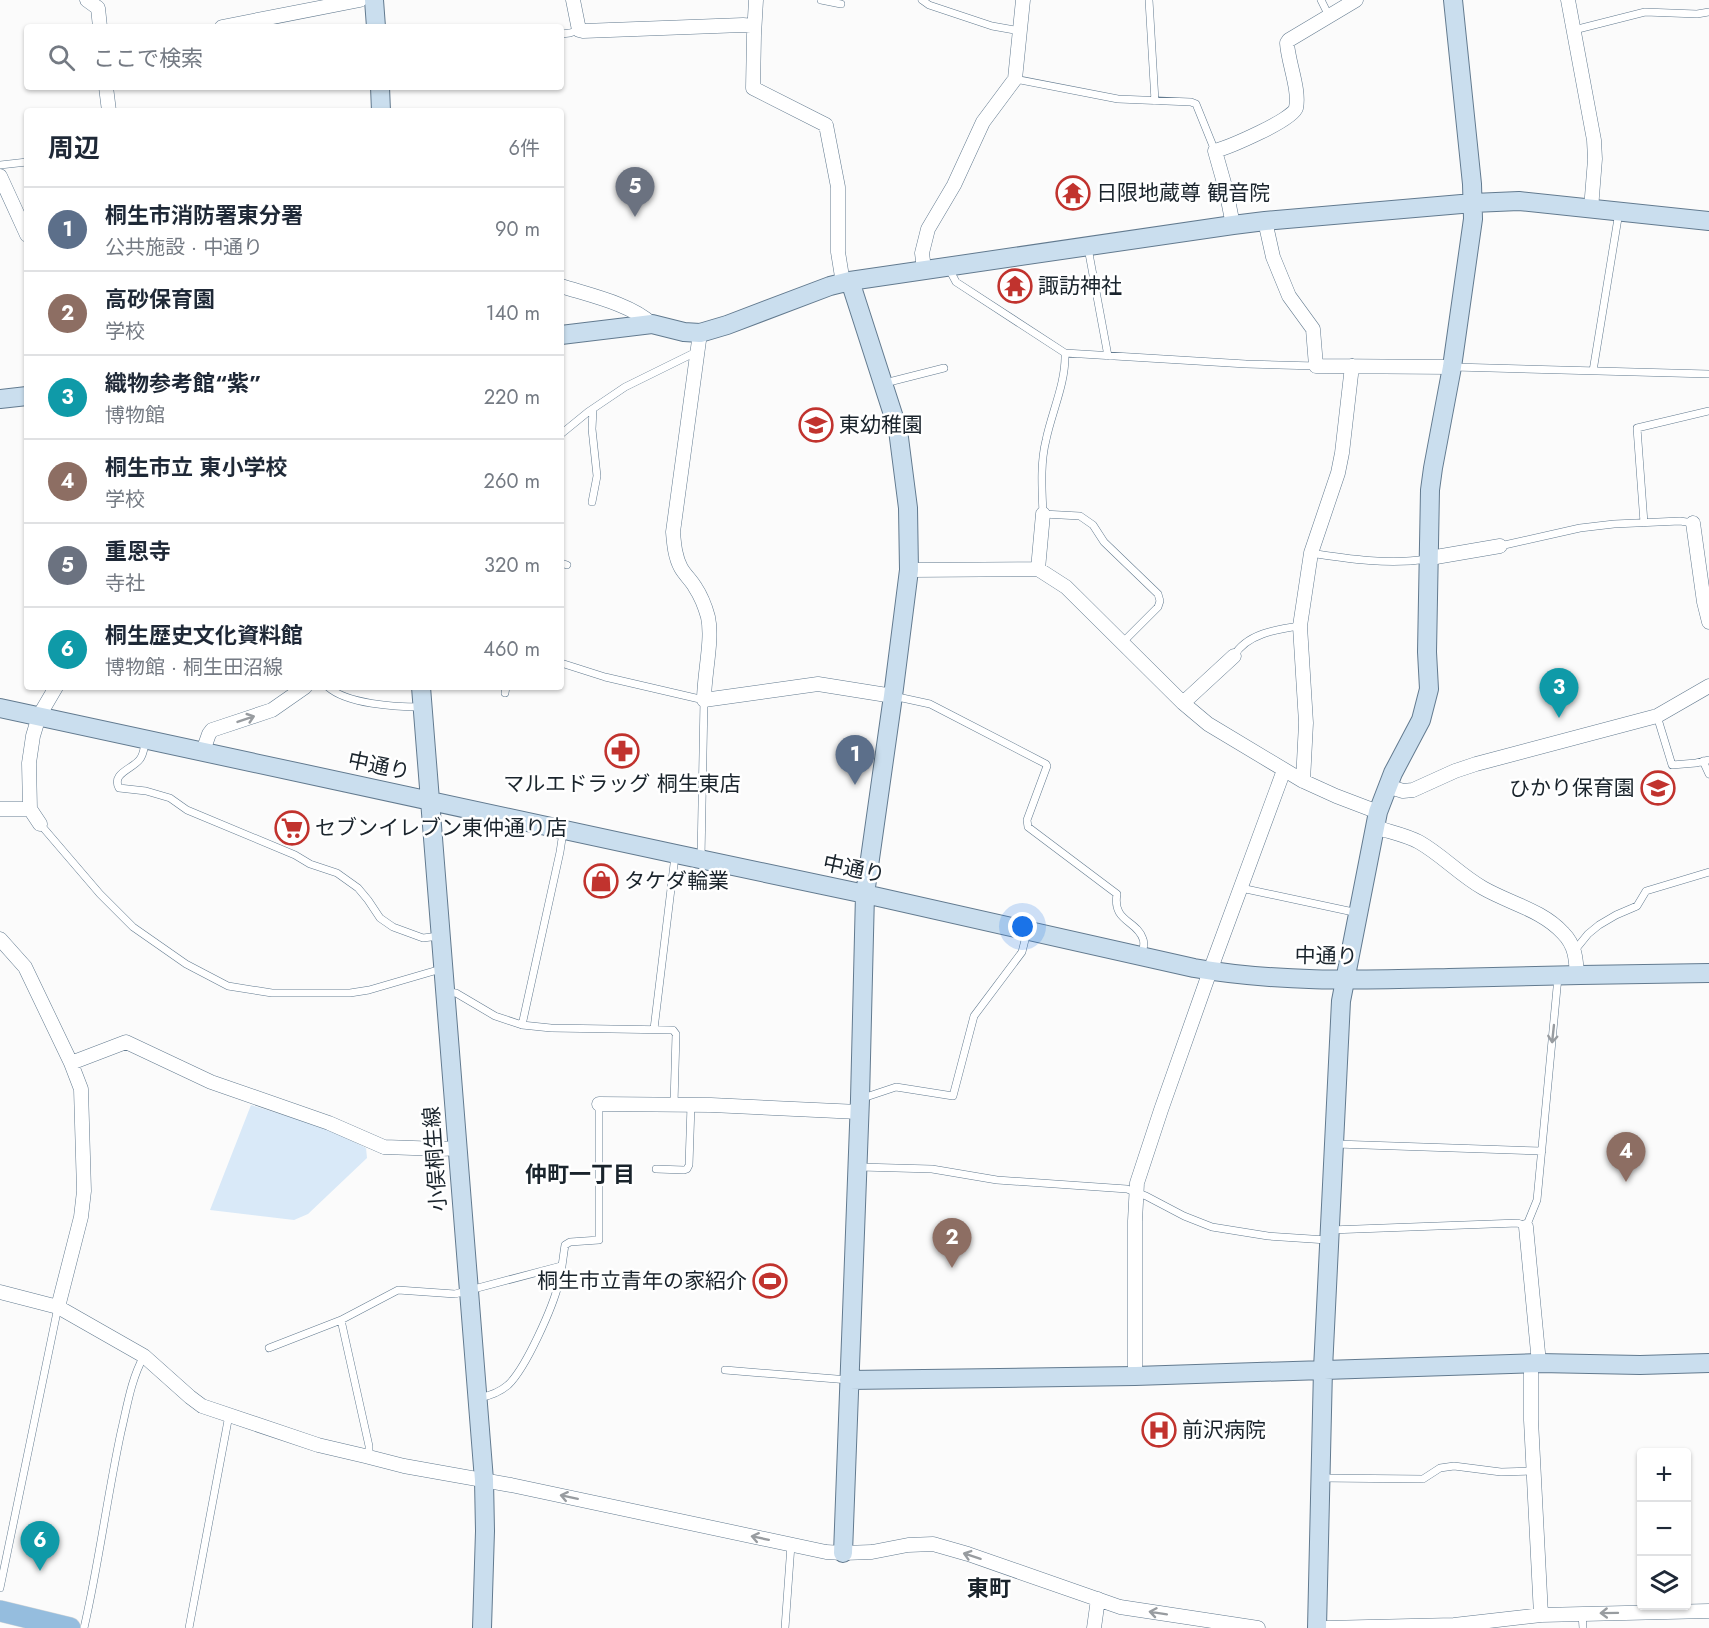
<!DOCTYPE html>
<html lang="ja">
<meta charset="utf-8">
<style>
:root{--surface:#fff;--page:#f2f2f3;--text:#1f2937;--muted:#747a83;--line:#e0e1e3;--accent:#c1332e}
body{margin:0;font-family:Jost,"Noto Sans JP",sans-serif;background:var(--page);color:var(--text)}
.controls{position:absolute;right:18px;bottom:18px;display:grid;overflow:hidden;border-radius:6px;box-shadow:0 2px 4px #0004}
.controls button{width:54px;height:54px;display:grid;place-items:center;padding:0;border:0;border-bottom:2px solid var(--line);background:var(--surface);color:var(--text);font:30px sans-serif}
.you{position:absolute;left:1023px;top:927px;width:21px;height:21px;margin:-15px;border:4px solid #fff;border-radius:50%;background:#1a73e8;box-shadow:0 0 0 9px #1a73e833}
.badge{display:grid;place-items:center;width:39px;height:39px;border-radius:50%;background:var(--accent);color:#fff;font-size:20px;font-weight:700}
.pin{position:absolute;translate:-50% -50px;filter:drop-shadow(0 2px 3px #0008)}
.pin::after{content:'';position:absolute;top:32px;width:21px;height:18px;background:inherit;clip-path:polygon(0 0,100% 0,50% 100%)}
.list{margin:0;padding:0;list-style:none}
h2{display:flex;justify-content:space-between;align-items:center;height:78px;margin:0;padding:0 24px;font-size:26px}
h2 small{font-size:20px;font-weight:400;color:var(--muted)}
.list li{display:grid;grid-template-columns:39px 1fr auto;gap:18px;align-items:center;box-sizing:border-box;height:84px;padding:0 24px;border-top:2px solid var(--line)}
.list b{display:block;font-size:22px;white-space:nowrap}
.list p{margin:0;font-size:20px;white-space:nowrap;color:var(--muted)}
.list em{font-size:20px;font-style:normal;color:var(--muted)}
.icon{flex:none;width:33px;height:33px;fill:none;stroke:currentColor;stroke-width:2;stroke-linecap:round;stroke-linejoin:round}
.map{position:relative;flex:none;width:1709px;height:1628px;overflow:hidden}
.search{position:absolute;background:var(--surface);box-shadow:0 2px 4px #0004;left:24px;top:24px;width:540px;height:66px;display:flex;align-items:center;gap:15px;box-sizing:border-box;padding:0 21px;border-radius:6px;color:var(--muted);font-size:22px}
.panel{position:absolute;background:var(--surface);box-shadow:0 2px 4px #0004;left:24px;top:108px;width:540px;height:582px;border-radius:6px}
.map>svg:first-child{display:block}
</style>
<div class="map">
<svg width="1709" height="1628" viewBox="0 0 1709 1628">
<rect width="100%" height="100%" fill="#fbfbfb"/>
<path fill="#d9e9f8" d="M251 1105C290 1117 331 1128 366 1148L367 1158 308 1214 294 1220 210 1210Z"/>
<g fill="none" stroke-linecap="round" stroke-linejoin="round">
<g stroke="#627a8f" stroke-width="8">
<path id="lane" d="M821 0 841 4
M922 0 929 5 992 26 1020 31
M1149 0 1155 101
M1321 0 1329 16
M1574 30 1645 12 1697 14 1709 12
M561 34 570 33 579 30
M1015 79 1118 99 1191 102 1196 104 1215 151
M0 165 27 162
M1088 248 1108 356
M949 269 956 282 1065 353 1246 364 1316 366
M1065 353C1066 383 1052 411 1046 440 1040 464 1042 490 1043 514L1080 516 1093 525 1104 542 1158 594 1160 601 1158 607 1123 642
M1454 367 1709 374
M1593 371 1619 212
M885 383 944 368
M561 434 588 412 625 387 696 352
M592 502 597 476 592 429 593 409
M1644 523 1637 428 1709 411
M1500 546 1580 528 1614 524 1680 521 1693 523
M1311 553C1348 559 1390 565 1427 559
M561 563 567 565
M1234 656C1246 634 1277 629 1300 626
M561 663 605 677 704 700 701 858
M328 687C347 704 395 707 421 707
M505 693 506 687
M893 696 930 704 1046 764 1047 766 1027 820 1028 827 1117 894C1112 922 1137 920 1143 939 1145 944 1143 949 1142 954
M1657 716 1672 765 1696 763 1709 760
M146 740C144 746 144 754 140 759 133 769 111 773 119 788L146 791 170 798 187 810 295 855 310 864 337 873 358 888 368 900 380 918 393 927 423 938 439 936
M1703 761 1709 774
M40 824 100 894 133 927 186 964 228 986 272 993H350L369 990 441 969
M1241 888 1358 913
M1575 950 1588 934 1599 925 1616 915 1637 906 1646 891 1709 872
M447 992 456 993 495 1016 522 1025 551 1028 673 1030 676 1034 674 1104
M522 1025 560 852 563 832
M654 1029 675 856
M863 1098 896 1087 953 1096 974 1016 1022 952 1027 932
M1336 1144 1542 1151
M860 1167 932 1169 997 1180 1127 1189 1146 1196 1184 1216 1212 1227 1268 1236 1327 1240
M656 1169 684 1170 687 1169 689 1165 691 1105
M1330 1230 1518 1223 1526 1227 1537 1200 1558 977
M341 1320 369 1446V1457
M269 1348 341 1320 398 1290 455 1294 561 1266
M725 1370 849 1380
M479 1398C489 1396 500 1392 508 1385 526 1368 553 1307 559 1282 562 1270 563 1257 565 1245L570 1242 599 1240V1104
M1321 1478 1423 1479 1440 1468 1454 1466 1501 1472 1533 1471
M0 1588 58 1307
M1582 1614 1583 1628
M84 1628C99 1563 107 1497 121 1432 127 1407 131 1379 144 1356
M189 1628 229 1415
M785 1628 791 1545"/>
</g>
<g stroke="#627a8f" stroke-width="15">
<path id="street" d="M87 0 98 8 100 27
M573 0 579 30 583 31 743 25 754 26
M756 0 754 35 753 88 826 125 838 187V252L843 283
M1568 0 1594 140 1595 159 1591 209
M222 27 360 0
M106 87 109 111
M0 176 27 235
M1265 221 1273 257 1289 296 1313 329 1316 366 1452 367
M1233 225 1226 190 1215 151C1229 147 1293 120 1296 108 1300 90 1288 62 1287 43L1289 40 1356 0
M924 269 922 253 928 229 954 185 983 122 1015 79 1023 0
M561 286C589 295 631 304 652 324
M700 333 673 532C674 544 675 557 681 568 685 575 691 580 695 587 701 596 705 606 708 617 713 640 704 674 704 700L818 684 893 696
M1693 523 1704 602 1709 622
M1430 558 1500 546
M1038 569 1043 514
M909 570 1038 569 1066 587 1183 703 1208 724 1303 781 1336 796 1378 812
M1183 703 1234 656
M203 751 209 734 212 730 272 710 305 687
M1303 781 1306 723 1300 626 1311 553 1338 473 1342 453 1352 366
M1387 786 1403 791 1413 790 1455 771 1476 764 1657 716 1709 686
M0 809H30
M40 824 30 809 29 763 33 736 39 716 56 687
M1375 827C1390 832 1406 835 1419 842 1442 855 1460 875 1483 888 1509 903 1542 910 1563 933 1575 945 1576 958 1577 975
M0 939 25 967 71 1063 81 1089 84 1191 81 1217 58 1307
M71 1063 126 1042 211 1082 329 1123 384 1147 442 1149 457 1148
M599 1104 711 1105 859 1112
M1526 1227 1539 1363
M0 1292 58 1307 144 1356 190 1397 202 1406 318 1445 365 1456 404 1466 511 1485 826 1552 843 1553 872 1552 908 1545 933 1544 968 1554 1120 1607 1258 1628
M1531 1364V1420L1541 1615
M1135 1376V1221L1137 1183 1161 1110 1210 971 1284 770
M1094 1628 1098 1599
M1325 1628 1454 1625 1541 1615 1709 1611"/>
</g>
<g stroke="#627a8f" stroke-width="20">
<path id="secondary" d="M374 0 376 27
M380 87 381 111
M561 335 652 324 684 332 700 333 727 325 830 286 850 281 1233 225 1265 221 1473 203 1519 201 1709 221
M0 399 27 396
M421 687 484 1480 485 1531 482 1628
M0 708 676 854 865 894 1194 968C1279 983 1364 980 1449 978 1536 976 1622 974 1709 973
M849 1380 1135 1376 1539 1363 1640 1365 1709 1363
M843 1553 860 1099 865 894 893 696 909 570 908 508 898 430 850 281
M1317 1628 1323 1369 1341 1001 1378 812 1393 773 1421 720 1429 689 1427 652 1430 490 1433 468 1452 367 1473 219 1472 184 1453 0"/>
</g>
<g stroke="#d6d8d9" stroke-width="22">
<path id="primary" d="M0 1611 70 1628"/>
</g>
<use href="#lane" stroke="#fff" stroke-width="7"/>
<use href="#street" stroke="#fff" stroke-width="14"/>
<use href="#secondary" stroke="#cadeee" stroke-width="18"/>
<use href="#primary" stroke="#95bdde" stroke-width="21"/>
</g>
<defs><path id="oneway-shaft" d="M-6 0H5M1.5-3L5.5 0L1.5 3" fill="none" stroke-width="1.6" stroke-linecap="round" stroke-linejoin="round" transform="scale(1.5)"/></defs>
<g stroke="#989ca0">
<use href="#oneway-shaft" transform="translate(246 719) rotate(-19)"/>
<use href="#oneway-shaft" transform="translate(1553 1034) rotate(96)"/>
<use href="#oneway-shaft" transform="translate(569 1497) rotate(-168)"/>
<use href="#oneway-shaft" transform="translate(760 1538) rotate(-168)"/>
<use href="#oneway-shaft" transform="translate(972 1556) rotate(-162)"/>
<use href="#oneway-shaft" transform="translate(1158 1613) rotate(-171)"/>
<use href="#oneway-shaft" transform="translate(1609 1613) rotate(179)"/>
</g>
<defs>
<g id="temple-ring" transform="scale(1.725)"><circle r="9.5" fill="#fff" stroke="#c1332e" stroke-width="1.5"/><path d="M0-6L5-2H3V0L6.5 2.5H4V6H1.5V3h-3V6H-4V2.5H-6.5L-3 0V-2H-5Z" fill="#c1332e"/></g>
<g id="school-ring" transform="scale(1.725)"><circle r="9.5" fill="#fff" stroke="#c1332e" stroke-width="1.5"/><path d="M0-5L7-2L0 1L-7-2ZM-4 1L0 2.5L4 1V4Q0 6-4 4Z" fill="#c1332e"/></g>
<g id="pharmacy-ring" transform="scale(1.725)"><circle r="9.5" fill="#fff" stroke="#c1332e" stroke-width="1.5"/><path d="M-2-6h4v4h4v4h-4v4h-4v-4h-4v-4h4Z" fill="#c1332e"/></g>
<g id="supermarket-ring" transform="scale(1.725)"><circle r="9.5" fill="#fff" stroke="#c1332e" stroke-width="1.5"/><path d="M-6-5.5h2.5l.6 2H6L4.5 2H-2.5L-4.4-4H-6ZM-1.5 3.2a1.3 1.3 0 1 0 .1 0ZM3 3.2a1.3 1.3 0 1 0 .1 0Z" fill="#c1332e"/></g>
<g id="shop-ring" transform="scale(1.725)"><circle r="9.5" fill="#fff" stroke="#c1332e" stroke-width="1.5"/><path d="M-5-2.5h2.3a2.7 3.5 0 0 1 5.4 0H5L5.5 6h-11ZM-1.5-2.5h3a1.5 2.3 0 0 0-3 0Z" fill="#c1332e"/></g>
<g id="stadium-ring" transform="scale(1.725)"><circle r="9.5" fill="#fff" stroke="#c1332e" stroke-width="1.5"/><path d="M0-5a6.5 5 0 1 0 0 10a6.5 5 0 1 0 0-10ZM-3.5-1.8h7v3.6h-7Z" fill="#c1332e"/></g>
<g id="hospital-ring" transform="scale(1.725)"><circle r="9.5" fill="#fff" stroke="#c1332e" stroke-width="1.5"/><path d="M-5-5h3v3.5h4V-5h3V5h-3V1.5h-4V5h-3Z" fill="#c1332e"/></g>
</defs>
<g fill-rule="evenodd">
<use href="#temple-ring" x="1073" y="193"/>
<use href="#temple-ring" x="1015" y="286"/>
<use href="#school-ring" x="816" y="425"/>
<use href="#pharmacy-ring" x="622" y="751"/>
<use href="#school-ring" x="1658" y="788"/>
<use href="#supermarket-ring" x="292" y="828"/>
<use href="#shop-ring" x="601" y="881"/>
<use href="#stadium-ring" x="770" y="1281"/>
<use href="#hospital-ring" x="1159" y="1430"/>
</g>
<g text-anchor="middle" dominant-baseline="central" stroke-width="5" stroke-linejoin="round" paint-order="stroke">
<g font-size="21" fill="#1a242c" stroke="#fff" text-anchor="start">
<text x="1096" y="193">日限地蔵尊 観音院</text>
<text x="1038" y="286">諏訪神社</text>
<text x="839" y="425">東幼稚園</text>
<text x="622" y="784" text-anchor="middle">マルエドラッグ 桐生東店</text>
<text x="1635" y="788" text-anchor="end">ひかり保育園</text>
<text x="315" y="828">セブンイレブン東仲通り店</text>
<text x="624" y="881">タケダ輪業</text>
<text x="747" y="1281" text-anchor="end">桐生市立青年の家紹介</text>
<text x="1182" y="1430">前沢病院</text>
</g>
<g font-size="21" fill="#1a242c" stroke="#fff">
<text transform="translate(379 766) rotate(12)">中通り</text>
<text transform="translate(854 869) rotate(12)">中通り</text>
<text transform="translate(1326 956) rotate(1)">中通り</text>
<text transform="translate(435 1159) rotate(-94)">小俣桐生線</text>
</g>
<g font-size="22" font-weight="bold" fill="#1a242c" stroke="#fff">
<text x="580" y="1174">仲町一丁目</text>
<text x="989" y="1588">東町</text>
</g>
</g>
</svg>
<div class="controls">
<button>+</button>
<button>−</button>
<button><svg class="icon" aria-label="layers" viewBox="0 0 24 24"><path d="M12 4l9 5-9 5-9-5zM3 14l9 5 9-5"/></svg></button>
</div>
<div class="you"></div>
<div class="pin badge" style="left:855px;top:785px;background:#5c6f8a">1</div>
<div class="pin badge" style="left:952px;top:1268px;background:#8d6e63">2</div>
<div class="pin badge" style="left:1559px;top:718px;background:#0f9aa8">3</div>
<div class="pin badge" style="left:1626px;top:1182px;background:#8d6e63">4</div>
<div class="pin badge" style="left:635px;top:217px;background:#6b7280">5</div>
<div class="pin badge" style="left:40px;top:1571px;background:#0f9aa8">6</div>
<div class="search"><svg class="icon" aria-label="search" viewBox="0 0 24 24"><circle cx="10" cy="10" r="6"/><path d="M15 15l6 6"/></svg>ここで検索</div>
<section class="panel">
<h2>周辺<small>6件</small></h2>
<ul class="list">
<li><span class="badge" style="background:#5c6f8a">1</span><div><b>桐生市消防署東分署</b><p>公共施設 · 中通り</p></div><em>90 m</em></li>
<li><span class="badge" style="background:#8d6e63">2</span><div><b>高砂保育園</b><p>学校</p></div><em>140 m</em></li>
<li><span class="badge" style="background:#0f9aa8">3</span><div><b>織物参考館“紫”</b><p>博物館</p></div><em>220 m</em></li>
<li><span class="badge" style="background:#8d6e63">4</span><div><b>桐生市立 東小学校</b><p>学校</p></div><em>260 m</em></li>
<li><span class="badge" style="background:#6b7280">5</span><div><b>重恩寺</b><p>寺社</p></div><em>320 m</em></li>
<li><span class="badge" style="background:#0f9aa8">6</span><div><b>桐生歴史文化資料館</b><p>博物館 · 桐生田沼線</p></div><em>460 m</em></li>
</ul>
</section>
</div>
